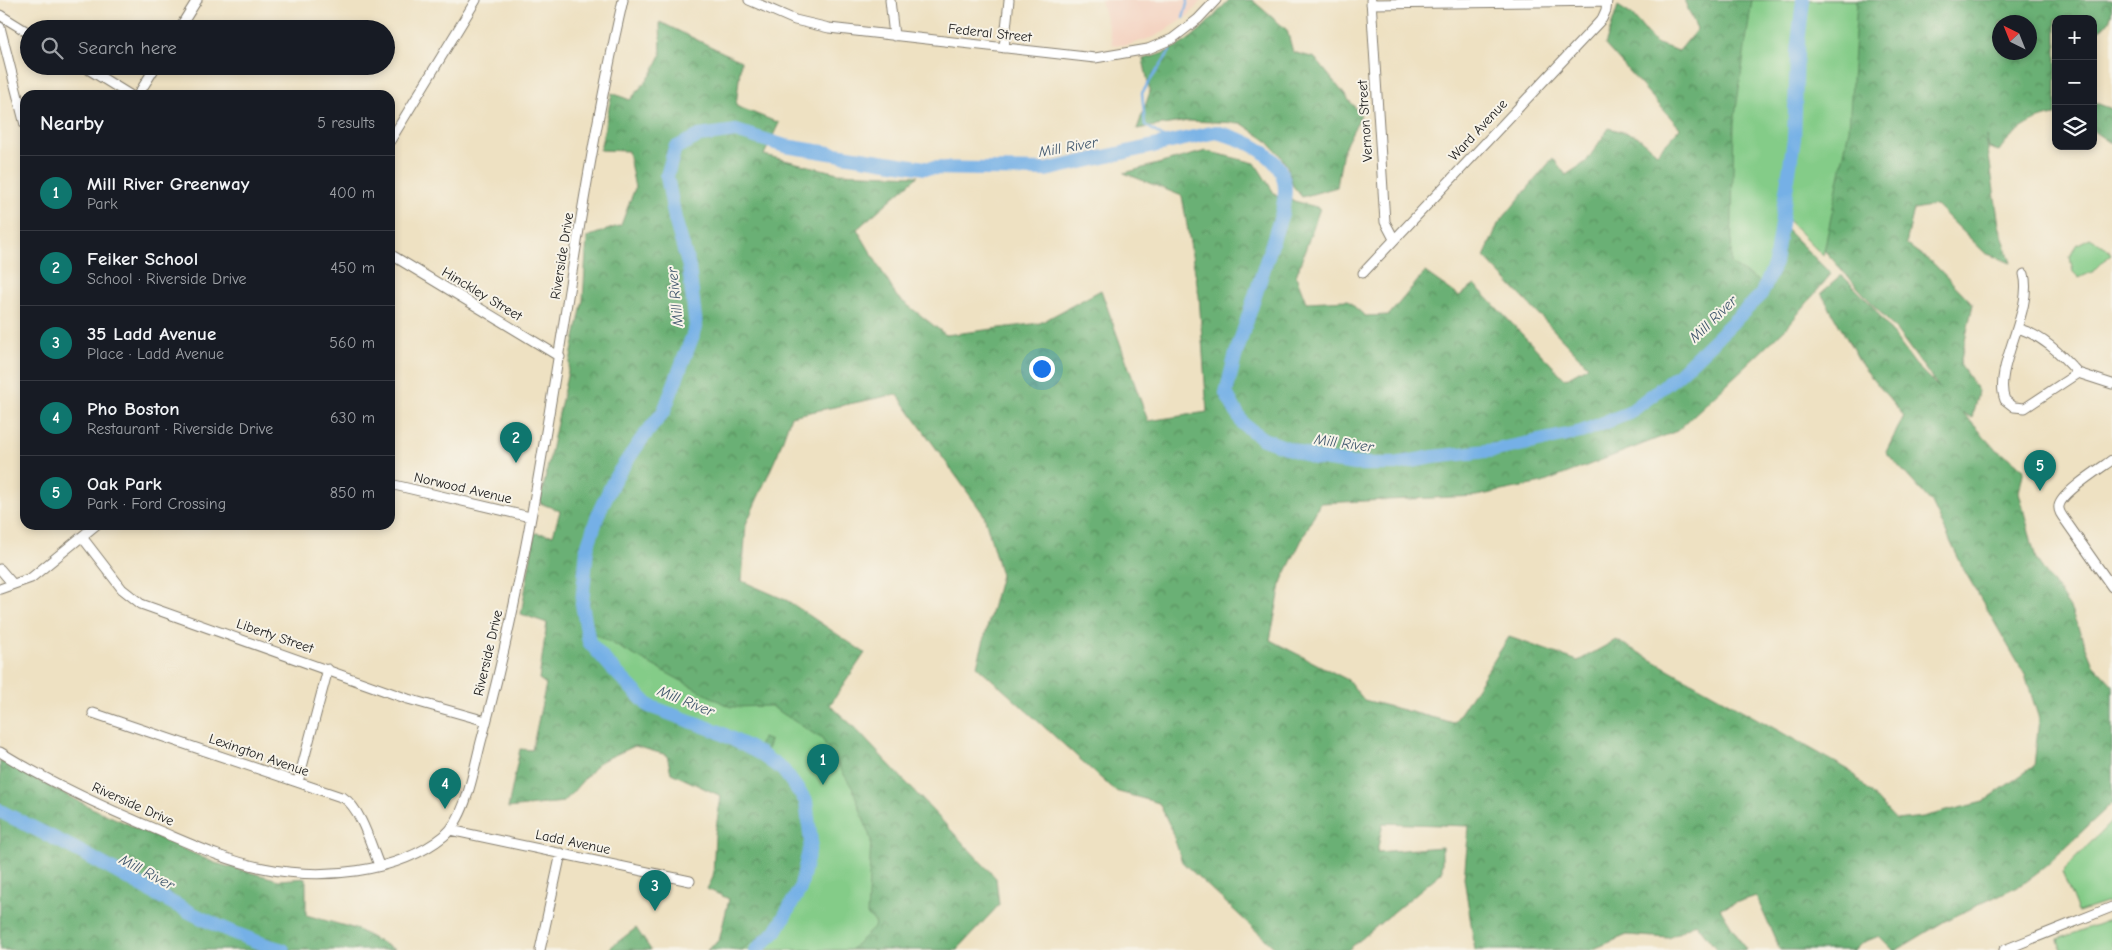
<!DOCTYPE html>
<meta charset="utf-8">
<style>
:root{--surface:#171b24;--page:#242831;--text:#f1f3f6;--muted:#9ea1a6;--line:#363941;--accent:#0f766e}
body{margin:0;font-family:"Comic Neue",sans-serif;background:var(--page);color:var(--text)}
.controls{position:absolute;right:15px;top:15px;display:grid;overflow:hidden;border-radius:10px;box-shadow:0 2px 8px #0003}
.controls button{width:45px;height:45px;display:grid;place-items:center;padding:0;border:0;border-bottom:1px solid var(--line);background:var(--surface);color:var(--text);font:25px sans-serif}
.compass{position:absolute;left:1992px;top:15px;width:45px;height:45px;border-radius:50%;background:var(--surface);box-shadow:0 2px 8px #0003;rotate:317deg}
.you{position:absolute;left:1041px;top:368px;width:18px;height:18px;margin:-12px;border:4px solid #fff;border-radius:50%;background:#1a73e8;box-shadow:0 0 0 8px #1a73e833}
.badge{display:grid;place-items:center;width:32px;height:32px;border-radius:50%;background:var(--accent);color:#fff;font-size:16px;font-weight:700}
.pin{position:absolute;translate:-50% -41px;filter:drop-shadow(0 1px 2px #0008)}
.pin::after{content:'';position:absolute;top:26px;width:18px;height:15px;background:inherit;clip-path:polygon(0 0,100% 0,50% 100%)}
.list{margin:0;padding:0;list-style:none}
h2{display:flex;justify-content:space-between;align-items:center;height:65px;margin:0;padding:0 20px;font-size:21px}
h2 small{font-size:16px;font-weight:400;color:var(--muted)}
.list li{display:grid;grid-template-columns:32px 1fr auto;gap:15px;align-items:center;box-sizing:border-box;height:75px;padding:0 20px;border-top:1px solid var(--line)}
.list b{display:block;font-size:19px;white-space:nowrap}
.list p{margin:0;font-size:16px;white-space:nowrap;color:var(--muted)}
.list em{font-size:16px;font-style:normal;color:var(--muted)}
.icon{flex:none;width:28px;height:28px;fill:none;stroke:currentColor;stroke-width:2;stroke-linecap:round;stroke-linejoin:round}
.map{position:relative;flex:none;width:2112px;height:950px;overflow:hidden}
.search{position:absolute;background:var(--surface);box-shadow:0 2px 8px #0003;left:20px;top:20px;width:375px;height:55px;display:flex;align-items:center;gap:12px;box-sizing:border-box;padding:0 18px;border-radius:28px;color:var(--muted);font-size:19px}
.panel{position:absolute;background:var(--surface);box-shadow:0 2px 8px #0003;left:20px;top:90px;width:375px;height:440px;border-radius:15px}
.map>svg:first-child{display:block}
</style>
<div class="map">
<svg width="2112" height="950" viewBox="0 0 2112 950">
<defs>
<pattern id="forest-crowns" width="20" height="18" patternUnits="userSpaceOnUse" patternTransform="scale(1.25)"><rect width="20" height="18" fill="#6bb074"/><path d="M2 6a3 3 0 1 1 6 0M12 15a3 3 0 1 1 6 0" fill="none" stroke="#578e5e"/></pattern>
</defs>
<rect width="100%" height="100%" fill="#f7f3e8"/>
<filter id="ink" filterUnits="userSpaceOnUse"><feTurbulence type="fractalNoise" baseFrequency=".02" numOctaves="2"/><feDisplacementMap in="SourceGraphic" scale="10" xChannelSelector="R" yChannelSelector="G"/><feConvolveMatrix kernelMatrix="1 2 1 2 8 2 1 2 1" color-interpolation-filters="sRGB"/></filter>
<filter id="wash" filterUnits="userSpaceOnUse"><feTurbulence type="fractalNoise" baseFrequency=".0096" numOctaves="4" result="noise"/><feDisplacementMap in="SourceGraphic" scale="20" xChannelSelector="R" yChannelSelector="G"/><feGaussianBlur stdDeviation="1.12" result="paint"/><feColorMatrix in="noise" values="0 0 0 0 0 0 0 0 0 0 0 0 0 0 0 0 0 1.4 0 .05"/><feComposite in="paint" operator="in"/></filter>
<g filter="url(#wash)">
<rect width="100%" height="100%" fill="#eee1c2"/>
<path fill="#f4d3c1" d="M1101 0H1202L1188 16 1154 37 1128 45H1113Z"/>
<path fill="url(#forest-crowns)" stroke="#446648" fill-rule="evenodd" d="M1229 0H1252L1287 30 1293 52 1315 58 1361 115 1343 150 1337 187 1302 197 1293 186 1287 166 1279 154 1266 140 1241 123 1188 121 1137 129 1150 92 1143 59C1185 50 1201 30 1229 0Z
M1684 0H1782L1761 204 1831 274 1787 327 1677 431 1542 483 1476 496 1320 503 1282 580 1270 640 1348 680 1364 700 1454 723 1509 637 1578 661 1616 640 1849 770 1896 820 1923 817 1983 802 2034 766 2039 719 2025 675 1964 570 1932 503 1886 452 1904 416 1863 367 1821 293 1842 275 1871 304 1915 364 1940 389 1897 331 1805 229 1808 0H2112C2112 17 2111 26 2094 33L2093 19H2056V115C2034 117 2011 133 1999 151L1989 148 1986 136 1999 225 2011 263 1985 253 1936 205 1914 209 1906 244 1934 264 1973 304 1960 364 1978 391 1972 418 1962 412 1995 448 2024 469 2019 492 2036 559 2070 608 2093 664 2112 684V803L2046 866 2022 884 1945 921 1897 950H1893L1879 936 1862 943 1855 950H1780L1756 896 1720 908 1746 950H1717L1696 923 1669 938 1627 935 1591 950H1475L1464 878 1469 826 1383 823 1377 852 1442 847V872L1348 950H1277L1182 862 1170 826 1159 803 1115 791 977 666 1001 575 984 515 897 394 791 416 778 453 746 524 742 581 788 601 865 653 830 705 853 726 996 878 999 905 957 950H707L719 941 729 899 707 889 713 877 715 834 721 796 671 773 667 755 635 746 599 762 564 802 508 808 520 749 532 750 546 684 539 679 547 623 521 614 535 533 553 535 560 511 540 503 583 300 587 237 621 225 635 188 628 151 600 150 612 93 630 100 651 75 661 55 660 22 741 61 736 106 779 123 764 155 838 173 918 176 857 229 897 297 946 335 1040 323 1101 290 1148 421 1207 412 1199 296 1182 196 1124 173 1206 151 1255 163 1276 196 1320 208 1296 276 1306 302 1347 300 1365 316 1389 315 1425 272 1459 296 1475 285 1565 379 1588 366 1484 257 1498 224 1553 158 1566 175 1586 162 1609 128 1637 136 1657 153 1680 128 1605 45 1618 6 1632 15 1655 43 1679 51 1697 29ZM2000 22H2030V52H2000Z
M2093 102 2112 109V144L2093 131Z
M0 761 94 809 215 863 279 880 306 878V915L356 929 395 950H0Z
M636 928 651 950H609L611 947Z"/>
<path fill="#84cc88" stroke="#507452" d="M1752 0H1857L1849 129 1823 256 1782 214 1777 260 1768 287 1731 264 1734 123Z
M2090 238 2107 248 2111 254 2094 271 2079 278 2073 272 2070 257 2076 245Z
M580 626 726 705 731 707 771 706 822 739 853 789 871 840 867 915 875 922 874 928 850 950H741C797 914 816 877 803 813 797 784 792 770 765 755L770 741 763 738 757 751C708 730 591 682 580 626Z
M2112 821V901L2078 912 2062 872Z
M2112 919V950H2061L2058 939Z"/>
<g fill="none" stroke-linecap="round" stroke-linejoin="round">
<path stroke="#75b0e6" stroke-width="2.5" d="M1183 18 1188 0
M1170 51 1142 93 1145 125 1171 142"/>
<path stroke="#75b0e6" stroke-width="14" d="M0 811C25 824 50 836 75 849 143 885 208 929 283 950
M756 950 776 931 800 889 811 842 806 801 783 770 759 753 717 731 649 706 611 667 589 642 582 604 587 548 599 512 615 478 641 440 664 411 696 327 689 267 675 219 667 176 675 148 699 136 736 131 785 146 925 168 1046 170 1216 132C1244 139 1285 155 1285 190 1285 198 1283 206 1282 213L1235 357 1226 393 1243 424 1263 439 1315 458 1355 464H1395L1433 457 1496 450 1581 432 1629 413 1678 375 1761 295 1775 263 1794 139 1797 52 1803 0"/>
</g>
</g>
<g filter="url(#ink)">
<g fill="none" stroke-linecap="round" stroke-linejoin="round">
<g stroke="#857e6f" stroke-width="11">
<path id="minor" d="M749 0 795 20 829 28 1095 58 1148 49 1172 39 1198 19 1216 0
M890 0 894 36
M1371 0 1385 222 1394 239
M1371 4 1607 1
M0 15 29 33
M0 27 25 125
M179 29 197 0
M1004 48 1009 0
M83 66 130 95
M138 95 156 66
M390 141 476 0
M390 254 560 357
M1363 273 1602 19 1606 10 1607 0
M2017 328C2042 335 2061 354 2078 373L2025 408 2014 407 2005 400C1992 369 2034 311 2024 274
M2078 373 2112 384
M2112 460C2101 468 2061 493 2059 506 2058 511 2062 516 2065 520L2112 587
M390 484 530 517
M82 537 122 589 141 604 408 699 486 721
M0 569 12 583
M0 589 31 578 96 525
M93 713 344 798C361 809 371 846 379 865
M0 752C52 784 107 809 162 832 195 846 228 861 263 868 320 880 397 874 444 836 467 817 474 767 482 738 548 496 567 244 623 0
M298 782 328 669
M450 830 690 881
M540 950 561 853
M2004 950 2112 907"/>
</g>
<use href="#minor" stroke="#fff" stroke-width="9"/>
</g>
</g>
<g text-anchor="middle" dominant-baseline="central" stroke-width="4" stroke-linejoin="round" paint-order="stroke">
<g font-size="14" fill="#1c1c1c" stroke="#f7f3e8">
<text transform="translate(990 33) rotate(6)">Federal Street</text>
<text transform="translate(1365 121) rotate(-94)">Vernon Street</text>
<text transform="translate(1478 130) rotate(-47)">Ward Avenue</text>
<text transform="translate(562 256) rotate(-81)">Riverside Drive</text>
<text transform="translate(482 294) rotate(31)">Hinckley Street</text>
<text transform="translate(463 488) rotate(13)">Norwood Avenue</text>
<text transform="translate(275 636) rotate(19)">Liberty Street</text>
<text transform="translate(488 653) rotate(-77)">Riverside Drive</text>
<text transform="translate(259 755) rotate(19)">Lexington Avenue</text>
<text transform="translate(133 804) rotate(24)">Riverside Drive</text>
<text transform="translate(573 842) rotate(12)">Ladd Avenue</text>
</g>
<g font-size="15" font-style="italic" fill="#40576d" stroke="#f7f3e8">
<text transform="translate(1068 147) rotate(-10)">Mill River</text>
<text transform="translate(675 297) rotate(-96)">Mill River</text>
<text transform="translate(1713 319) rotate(-44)">Mill River</text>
<text transform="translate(1344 443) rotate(8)">Mill River</text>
<text transform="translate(686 701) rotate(22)">Mill River</text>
<text transform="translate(147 872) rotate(28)">Mill River</text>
</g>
</g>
</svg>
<div class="controls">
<button>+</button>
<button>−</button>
<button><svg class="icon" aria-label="layers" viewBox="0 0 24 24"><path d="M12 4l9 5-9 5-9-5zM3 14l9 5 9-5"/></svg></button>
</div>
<svg class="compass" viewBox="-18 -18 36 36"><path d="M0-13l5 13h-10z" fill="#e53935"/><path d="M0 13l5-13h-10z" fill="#9ea1a6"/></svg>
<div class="you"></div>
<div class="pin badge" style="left:823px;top:785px">1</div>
<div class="pin badge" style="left:516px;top:463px">2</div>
<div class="pin badge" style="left:655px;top:911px">3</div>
<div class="pin badge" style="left:445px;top:809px">4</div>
<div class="pin badge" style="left:2040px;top:491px">5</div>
<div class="search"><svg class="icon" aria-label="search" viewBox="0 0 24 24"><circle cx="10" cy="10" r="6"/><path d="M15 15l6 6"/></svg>Search here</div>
<section class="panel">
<h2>Nearby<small>5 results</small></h2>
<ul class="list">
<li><span class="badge">1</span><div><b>Mill River Greenway</b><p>Park</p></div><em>400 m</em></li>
<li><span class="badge">2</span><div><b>Feiker School</b><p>School · Riverside Drive</p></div><em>450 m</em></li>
<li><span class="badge">3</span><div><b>35 Ladd Avenue</b><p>Place · Ladd Avenue</p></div><em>560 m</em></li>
<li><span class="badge">4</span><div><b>Pho Boston</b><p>Restaurant · Riverside Drive</p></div><em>630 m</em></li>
<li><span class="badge">5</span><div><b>Oak Park</b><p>Park · Ford Crossing</p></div><em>850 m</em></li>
</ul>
</section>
</div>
